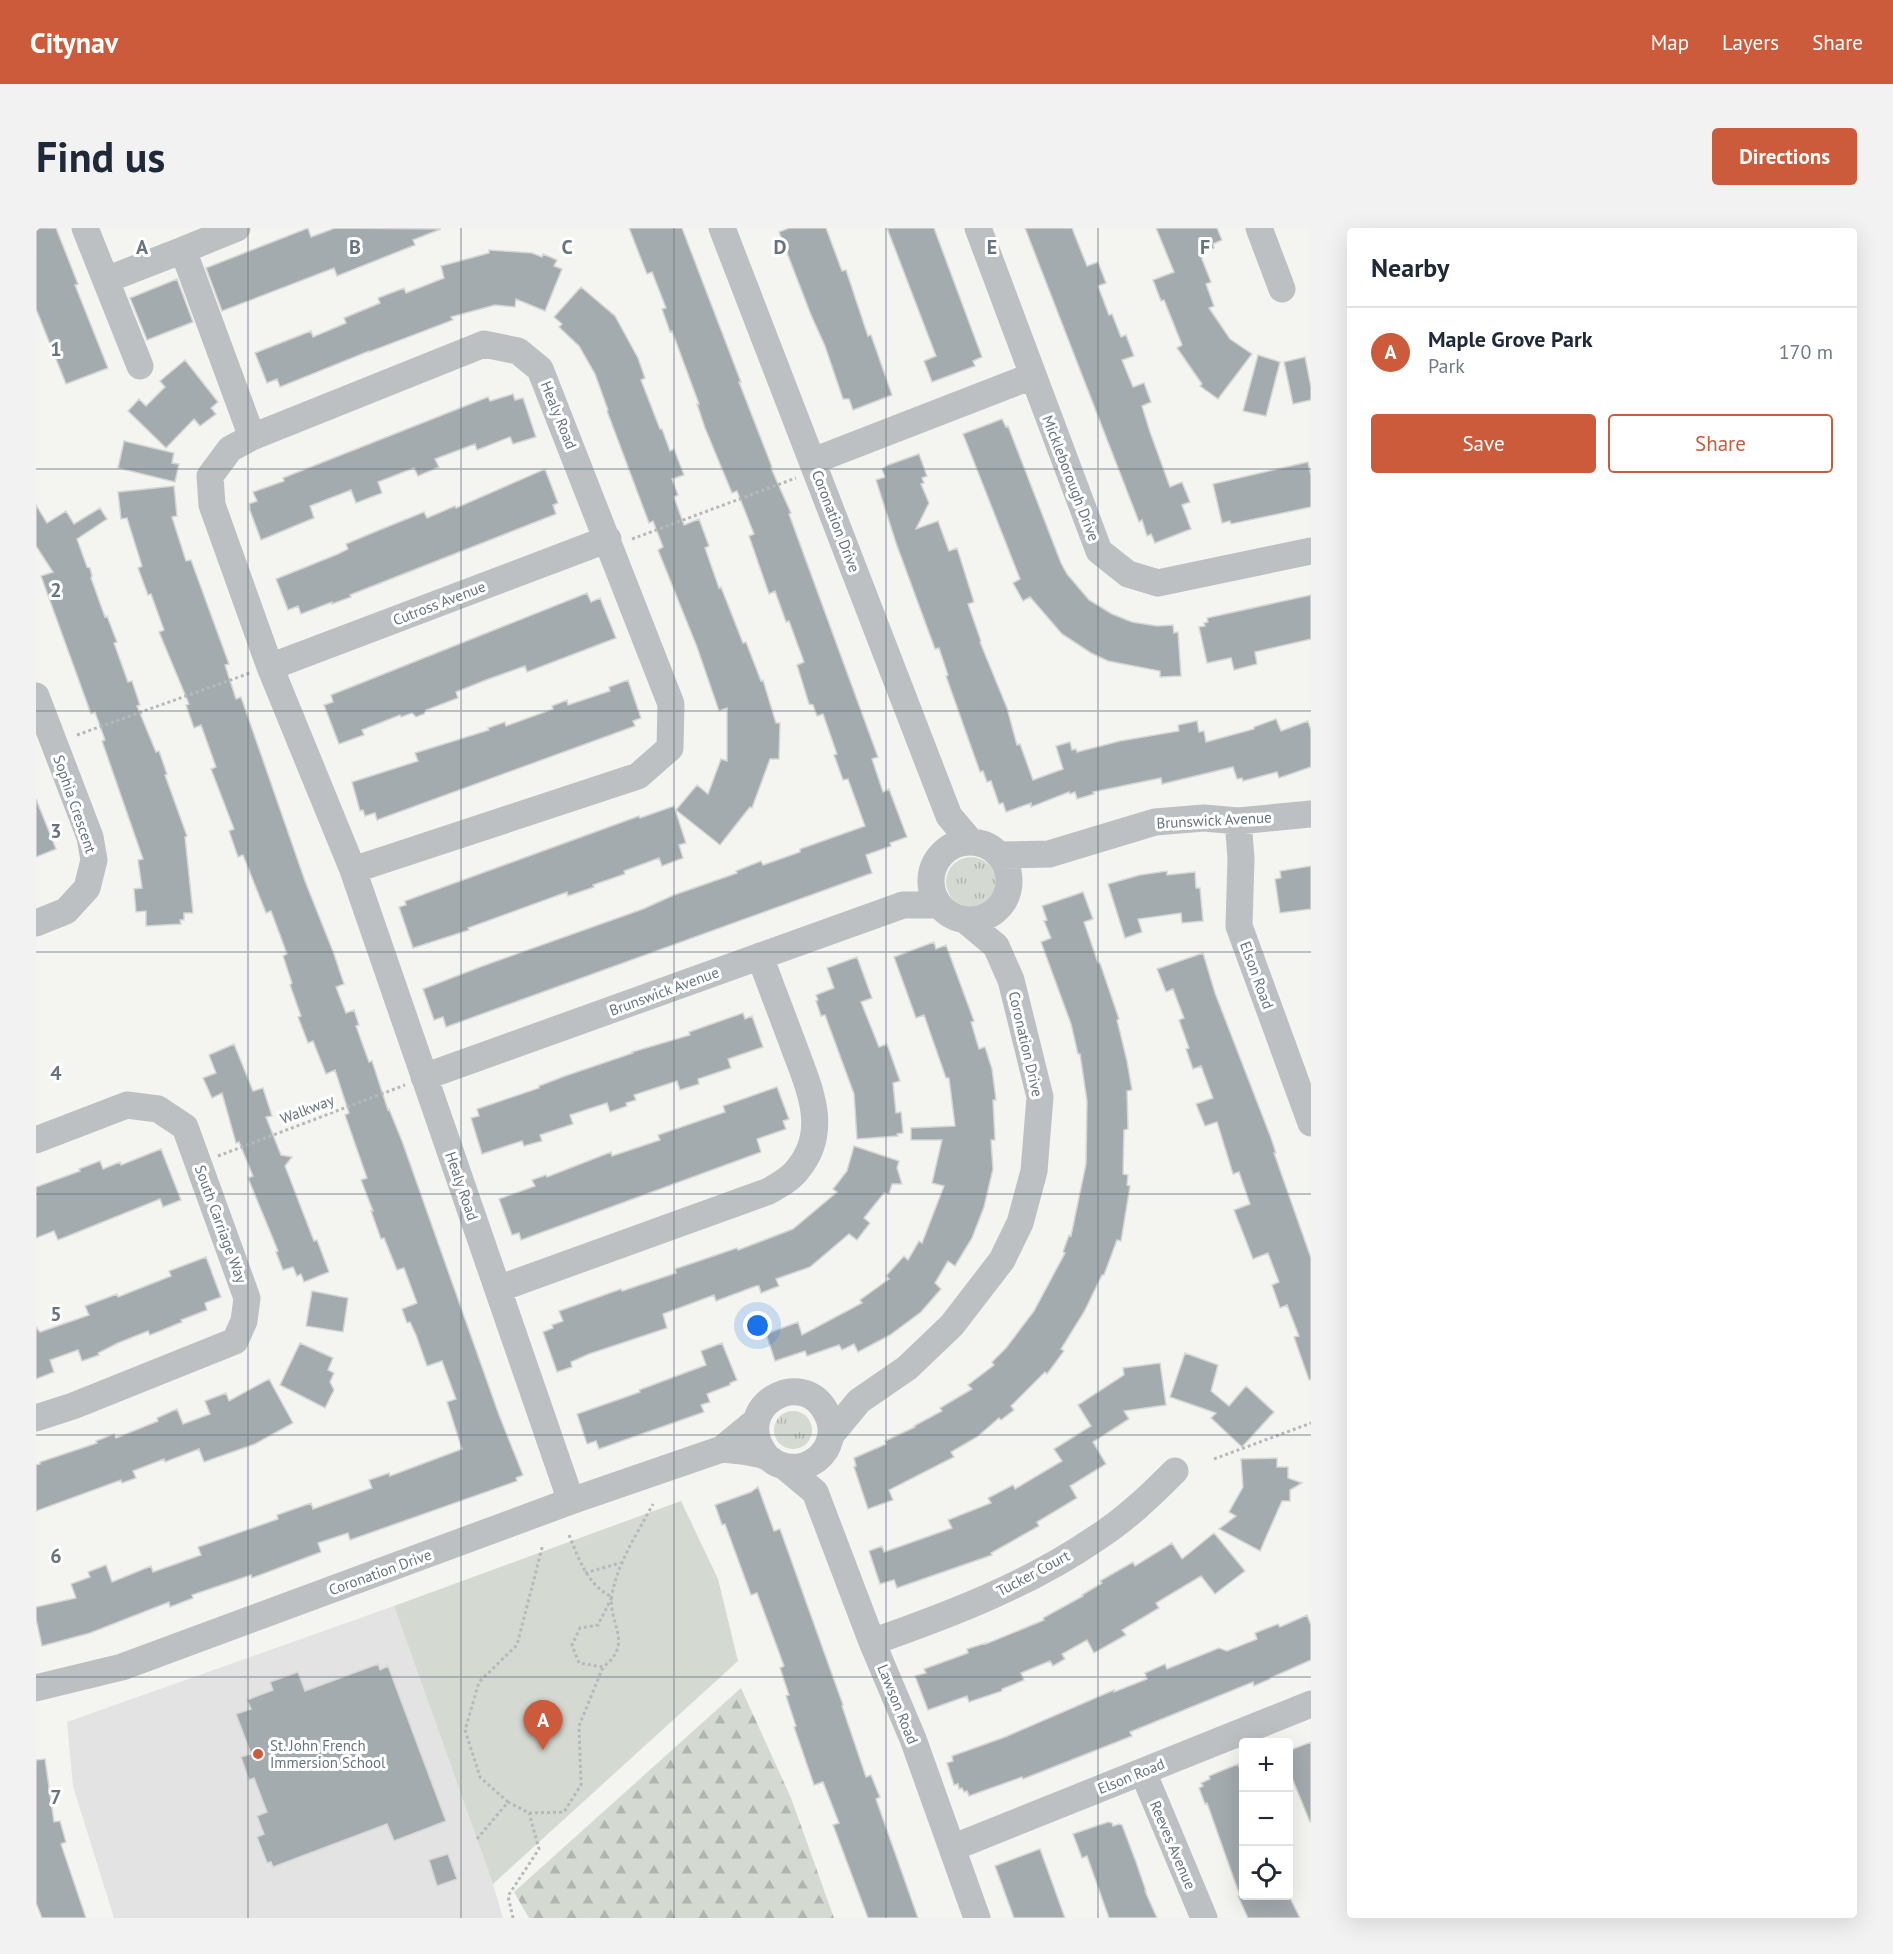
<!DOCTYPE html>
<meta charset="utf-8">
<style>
:root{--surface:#fff;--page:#f2f2f3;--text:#1f2937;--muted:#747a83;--line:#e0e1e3;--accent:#cb5b3a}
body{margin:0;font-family:"PT Sans",sans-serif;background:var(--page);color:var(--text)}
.controls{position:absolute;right:18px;bottom:18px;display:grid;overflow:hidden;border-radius:6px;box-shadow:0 6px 24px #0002}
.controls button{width:54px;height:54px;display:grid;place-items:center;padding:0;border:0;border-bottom:2px solid var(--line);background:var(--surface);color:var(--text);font:30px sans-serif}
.you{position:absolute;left:722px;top:1098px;width:21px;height:21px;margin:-15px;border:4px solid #fff;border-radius:50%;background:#1a73e8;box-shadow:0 0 0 9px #1a73e833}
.badge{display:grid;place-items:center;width:39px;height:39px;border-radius:50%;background:var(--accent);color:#fff;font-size:20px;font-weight:700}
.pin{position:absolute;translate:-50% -50px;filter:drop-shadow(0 2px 3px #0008)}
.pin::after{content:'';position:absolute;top:32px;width:21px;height:18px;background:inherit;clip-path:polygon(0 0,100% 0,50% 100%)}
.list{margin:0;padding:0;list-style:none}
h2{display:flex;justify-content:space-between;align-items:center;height:78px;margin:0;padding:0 24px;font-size:26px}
h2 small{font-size:20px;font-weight:400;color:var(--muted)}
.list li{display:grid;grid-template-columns:39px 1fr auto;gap:18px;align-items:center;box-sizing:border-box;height:90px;padding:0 24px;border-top:2px solid var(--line)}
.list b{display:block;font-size:22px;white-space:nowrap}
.list p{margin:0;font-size:20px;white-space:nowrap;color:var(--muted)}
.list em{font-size:20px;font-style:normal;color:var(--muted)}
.actions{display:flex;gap:12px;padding:18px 24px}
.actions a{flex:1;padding:14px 0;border:2px solid var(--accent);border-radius:6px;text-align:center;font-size:21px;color:var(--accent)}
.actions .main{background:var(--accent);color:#fff}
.icon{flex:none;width:33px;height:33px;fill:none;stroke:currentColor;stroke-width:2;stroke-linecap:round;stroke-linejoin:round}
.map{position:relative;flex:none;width:1275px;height:1690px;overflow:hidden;border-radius:6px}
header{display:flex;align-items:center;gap:36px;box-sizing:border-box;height:84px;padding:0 30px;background:var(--accent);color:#fff}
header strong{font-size:28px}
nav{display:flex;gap:33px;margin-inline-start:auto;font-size:21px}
.intro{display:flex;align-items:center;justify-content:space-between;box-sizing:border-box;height:144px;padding:0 36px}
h1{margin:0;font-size:42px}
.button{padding:15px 27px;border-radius:6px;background:var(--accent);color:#fff;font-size:21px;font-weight:700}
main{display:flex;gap:36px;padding:0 36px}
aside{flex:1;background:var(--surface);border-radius:6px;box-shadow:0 6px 24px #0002}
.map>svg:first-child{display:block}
</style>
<header>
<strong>Citynav</strong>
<nav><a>Map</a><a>Layers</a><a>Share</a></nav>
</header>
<div class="intro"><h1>Find us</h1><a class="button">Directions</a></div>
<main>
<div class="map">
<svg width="1275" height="1690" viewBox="0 0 1275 1690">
<defs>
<pattern id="grass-tufts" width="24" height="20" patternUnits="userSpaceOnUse" patternTransform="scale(1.5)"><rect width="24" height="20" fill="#d4d9d1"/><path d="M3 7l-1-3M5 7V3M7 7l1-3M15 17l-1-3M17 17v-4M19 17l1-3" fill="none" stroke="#b0b5af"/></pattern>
<pattern id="forest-firs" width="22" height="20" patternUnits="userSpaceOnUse" patternTransform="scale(1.5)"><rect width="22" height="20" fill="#d4d9d1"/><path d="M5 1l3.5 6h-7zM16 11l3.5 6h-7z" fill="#b0b5af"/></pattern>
</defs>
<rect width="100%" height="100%" fill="#f4f4f1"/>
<path fill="#e2e3e2" d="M358 1378 457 1656 467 1690H78L37 1558 31 1494Z"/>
<path fill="url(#grass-tufts)" d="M910 654a25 25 0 1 1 50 0a25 25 0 1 1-50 0Z
M738 1202a19 19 0 1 1 38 0a19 19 0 1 1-38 0Z"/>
<path fill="url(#forest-firs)" d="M705 1460 755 1570 798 1690H493L478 1664Z"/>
<path fill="#d4d9d1" d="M645 1273 682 1351 702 1433 457 1656 358 1378Z"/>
<path fill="#a4abaf" stroke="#d6d6d4" stroke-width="1.5" d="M0 0H20L42 56 39 57 72 140 30 156 0 81Z
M272 0 275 9 299 0 405 1 377 12 379 17 301 48 298 40 186 83 170 40Z
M593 0H646L705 154H703L736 239 735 240 755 285 753 286 842 529 836 531 847 564 853 561 871 609 854 615 855 618 830 627 836 645 410 799 407 789 398 792 387 761 444 739 607 681 638 667 701 645 700 643 725 633 727 637 764 624V621L829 598 812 551 807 552 798 527 801 526 787 486 781 488 777 477 773 476 761 437 768 434 753 393 750 394 739 363 733 366 713 308 718 306 701 263 696 265 669 200 661 176H663L636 103 634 104 626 81 630 80 616 44 611 46Z
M753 0H790L806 43 810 42 832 108 835 107 856 167 817 182 813 171H807L789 118 775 87 743 4Z
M851 0H898L946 129 937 133 939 138 896 154 888 133 900 128Z
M989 0H1036L1051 38 1062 34 1070 55 1062 58 1073 87 1076 86 1085 109 1090 107 1098 128 1086 132 1097 159 1108 155 1115 174 1106 178 1114 204 1134 259 1146 254 1154 274 1146 277 1155 301 1119 315 1115 306 1111 308 1106 292 1103 294Z
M1120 0H1181L1186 12 1177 16 1178 20 1164 26 1175 54 1170 56 1178 78 1173 80 1194 111 1216 126 1182 171 1164 158 1166 156 1141 120 1146 117 1128 72 1125 73 1117 52 1138 44Z
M453 22 496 25 506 29 507 26 521 32 518 38 526 41 509 83 480 71 479 79 459 77 415 89 417 92 333 124V123L244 159 241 151 231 155 219 125 275 103 277 109 310 95 308 90 344 75 342 70 368 60 370 65 408 50 405 38 453 25Z
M141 51 157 94 111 112 94 70Z
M545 59 579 88 602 130 609 150 605 152 624 201H626L634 223 638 221 648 247 636 251 642 267 638 269 648 297 663 291 673 318 669 320 683 360 685 359 707 415 710 414 725 453 727 452 740 495H744L743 531H734L716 580 714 579 684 617 640 582 661 557 672 566 685 531 691 533V480L683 483 661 419 622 322 627 319 617 293 613 295 571 183 572 182 559 146 543 118 523 99 526 96 518 89Z
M1222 127 1244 134 1230 188 1207 183Z
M1269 129 1275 159V172L1257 176 1248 134Z
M149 132 182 174 175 180 180 186 164 198 158 191 130 220 92 183 103 171 110 178 129 159 124 153Z
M477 166 479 172 487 170 500 209 477 216 474 209 441 222 439 216 399 231 403 239 382 248 378 240 342 254 346 265 320 275 315 262 274 278 278 290 225 312 213 280H214L213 276 221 273 217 264 248 253 247 250 262 244 452 169 454 173Z
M966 191 970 199 972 198 1025 335 1031 346 1053 372 1076 386 1096 394 1121 398 1137 397 1138 405 1142 404 1145 448 1124 449V443L1072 433 1055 425 1026 406 994 369 987 373 977 355 984 351 927 206Z
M88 213 138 225 136 235 143 236 139 254 82 240Z
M883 226 891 248 886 250 888 255 885 256 893 275 880 301 902 293 913 323 921 320 938 374 932 376 945 413 944 414 971 480 981 517 984 516 997 552 1027 541 1020 518 1034 514 1036 522 1040 521 1041 524 1084 513 1143 503 1142 497 1161 493 1163 504 1168 503 1170 514 1218 501V499L1240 491 1245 503 1272 493 1275 502V539L1243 550 1241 544 1207 553 1206 550 1201 551 1197 539 1126 556 1125 550 1086 558 1057 564 1058 566 1041 571 1039 564 1034 566 1033 564 995 579V575L970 584 967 575 963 576 955 553 951 554 947 543 944 544 910 448 912 447 903 420 899 421 860 315 840 252 849 249 846 241 852 237Z
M1272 234 1275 248V279L1195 296 1194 293 1186 295 1177 256Z
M509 241 522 275 517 277 520 286 314 367 315 369 296 376V374L265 386 262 378 252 382 240 351 302 326 312 321 310 316 341 303 388 284 391 290 419 278 420 280Z
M138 258 141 288 136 289 150 333 155 332 193 436 189 437 200 471 205 469 269 653 298 726 308 756 300 759 310 785 318 782 323 797 320 798 333 834 336 833 352 882 353 881 366 913 463 1187 487 1247 480 1250 481 1253 314 1312 312 1305 282 1315 285 1324 216 1350 215 1347 156 1367 157 1370 134 1379 133 1374 54 1405 6 1418 0 1391V1379L40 1370 35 1356 54 1349 52 1344 70 1337 76 1354 115 1338 117 1344 165 1327 162 1319 242 1291 241 1287 275 1275 277 1281 336 1260 333 1252 353 1245 354 1248 426 1221 411 1174 420 1171 406 1133 391 1138 380 1107 374 1094 371 1095 366 1081 381 1075 368 1040 361 1042 348 1010 345 1011 335 983H337L325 952 331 950 309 887 313 885 299 842 290 846 277 813 272 815 262 789 265 788 254 757 256 755 247 728 251 726 235 683 230 685 207 627 202 629 193 603 198 601 175 541 180 539 165 497 158 500 150 477 153 476 123 404 128 402 115 366 112 367 102 340 106 338 91 290 85 291 82 264Z
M0 277 11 295 30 283 38 296 64 280 71 291 41 311 51 339 54 340 56 348 55 350 69 389 71 388 81 414 78 415 92 454 96 453 104 477 101 478 120 524 123 523 131 546 129 547 151 608 149 609 157 685H148V692H144L145 696 110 698V683L100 684 98 661 106 660 102 632 107 631 66 513 69 512 59 484 55 486 5 348 17 344 0 318Z
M551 365 555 374 564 370 580 410 491 444 489 438 450 452 420 464 422 470 390 482 388 486 380 489 376 485 365 489 364 487 326 502 328 507 303 516 288 477 297 474 295 467Z
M1275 367V411L1219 424 1221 436 1198 442 1195 430 1171 435 1163 399 1169 398 1168 395 1172 394 1171 390Z
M592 452 605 490 597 493 599 498 341 592 339 585 329 588 327 582 324 583 316 554 382 533 379 525 453 502 452 500 469 494 470 498 517 481 516 478 531 472 532 477 574 463 573 459Z
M0 571 20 621 0 629Z
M638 578 650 615 643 617 647 630 626 638 623 630 588 643 589 646 557 657 558 659 532 668 531 664 432 700 433 702 377 720 363 679 370 677 369 673 603 588 604 590Z
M1275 638V681L1244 685 1239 651 1245 650 1244 643Z
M1131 643V647L1159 644 1160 660H1164L1167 693 1146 695 1145 685 1102 691 1106 704 1089 710 1072 656 1104 647Z
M1047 664 1057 691 1048 694 1062 735H1064L1083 791 1081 792 1091 833 1096 862 1091 863 1092 901 1088 902 1087 946 1092 947 1091 957 1094 958 1085 1013 1081 1012 1068 1047H1066L1048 1084 1025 1121 1028 1123 1011 1146 1009 1144 975 1178 978 1182 965 1192 963 1190 941 1209 915 1224 918 1229 853 1262 857 1272 832 1281 818 1239 820 1238 818 1230 850 1216 849 1213 879 1199 878 1198 906 1183 904 1180 936 1161 932 1157 958 1137 956 1134 970 1120 998 1083 1029 1025 1027 1024 1033 1007 1035 1008 1050 936 1051 873 1044 826H1042L1035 796 1005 714 1015 710 1008 693 1011 692 1006 678Z
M898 714 900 721 910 717 938 793 935 794 943 821 949 819 956 841 960 872H957L959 912H955L957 941 948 979 936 1010 919 1038 912 1033 899 1055 905 1061 885 1084 854 1107 822 1124 818 1116 806 1122 803 1117 771 1128 769 1123 739 1133 730 1106 762 1094 766 1107 826 1075 824 1072 853 1051 850 1048 868 1028 872 1032 883 1013 886 1015 908 958 896 955 906 912H875V900L919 898 913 850H910L888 787 880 790 858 729Z
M1167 725 1179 765 1235 910 1240 925H1238L1275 1030V1151L1273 1152 1258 1109 1263 1108 1251 1077 1244 1080 1236 1057 1243 1054 1232 1025 1217 1031 1198 982 1214 976 1203 944 1197 946 1181 894 1169 898 1160 876 1177 870 1165 838 1157 841 1150 821 1153 820 1143 792 1148 790 1137 761 1130 764 1121 741Z
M821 729 836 770 825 774 843 819 851 816 864 853 857 855 860 885 865 884 867 905 861 906 862 908 821 911 818 866 789 787 785 788 780 773 782 772 780 767 798 760 791 740Z
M707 785 709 791 716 788 727 819 692 831 695 840 662 851 663 856 644 862 641 853 598 867 600 872 590 875 591 878 574 884 571 875 534 887 537 896 504 907 506 913 488 918 486 913 446 926 435 890 443 888 441 881 503 860V858L529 848 597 825 596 824 654 807 653 804Z
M198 816 217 863 227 860 236 888 230 889 245 927 256 929 249 938 278 1013 281 1012 293 1044 268 1054 265 1046 261 1048 257 1039 247 1042 240 1024 242 1023 212 950 217 948 203 914 200 915 186 865 176 870 167 850 180 845 173 827Z
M741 859 753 891 747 893 750 901 721 911 725 924 485 1012 483 1005 476 1007 463 971 499 958 496 952 510 947 511 949 575 924 576 928 624 912 622 907 689 884 687 878Z
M818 918 863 933 861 940 866 956H856L853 966 848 965 828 990 834 995 821 1012 813 1006 774 1039 740 1051 743 1058 725 1065 723 1058H720L680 1073 678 1067 627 1086 631 1100 553 1126 535 1134 536 1139 521 1144 507 1104 517 1100 516 1097 527 1093 523 1083 585 1061 586 1063 640 1045 639 1041 701 1020 702 1022 757 1001 801 964 797 961 811 943Z
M125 921 145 972 127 979 124 971 22 1012 18 1003 0 1010V959L44 943 43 941 64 933 67 941 84 934 85 937Z
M170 1029 185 1069 169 1075 171 1082 145 1092 146 1094 124 1103 114 1107 112 1103 82 1115 62 1125 63 1127 46 1133 42 1122 14 1132 18 1144 0 1151V1099L4 1104 53 1087 49 1078 81 1066 82 1069 135 1048 133 1043Z
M276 1063 312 1070 307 1104 270 1098Z
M264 1115 297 1130 292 1142 298 1145 294 1154 298 1162 289 1180 244 1157Z
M686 1115 701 1152 694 1155V1157L671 1166 674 1174 665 1177 668 1184 563 1221 560 1213 551 1216 541 1186 604 1164 603 1162 670 1137 665 1123Z
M1149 1125 1182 1137 1175 1163 1193 1178 1210 1158 1238 1184 1206 1219 1175 1190 1180 1185 1134 1169Z
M1124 1135 1130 1177 1088 1183 1093 1191 1057 1214 1070 1236 1034 1258 1041 1270 1001 1294 1003 1298 955 1325 956 1327 861 1360 858 1352 844 1356 833 1323 846 1318 848 1324 916 1300 912 1292 955 1275 952 1270 977 1257 979 1261 1026 1233 1018 1221 1055 1198 1042 1177 1088 1147 1087 1140Z
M233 1151 257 1195 219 1216 168 1234 163 1221 129 1234 128 1231 97 1243 100 1250 86 1255 85 1252 0 1283V1237L4 1236V1234L61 1215 60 1213 78 1206 80 1210 122 1193 121 1190 141 1181 147 1196 174 1186 169 1173 190 1165 193 1173Z
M1241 1230V1239H1252V1250L1266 1255 1254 1262V1273H1246L1224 1323 1183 1301 1200 1288 1193 1284 1207 1259 1205 1231Z
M722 1259 738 1303 744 1301 807 1477 806 1478 830 1549 835 1547 841 1562 844 1569 840 1571 882 1690H832L797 1597 803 1595 787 1554 778 1557 758 1499 760 1498 750 1468 753 1467 744 1440 748 1438 721 1365 715 1367 689 1296 686 1297 679 1277 715 1264Z
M1178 1305 1209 1343 1179 1366 1165 1348 1120 1375 1123 1380 1086 1402 1090 1407 1058 1425 1051 1412 1026 1426 1029 1431 1017 1438 1014 1433 985 1445 988 1452 966 1461V1463L933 1474 931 1468 892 1482 879 1448 890 1445 888 1441 932 1425 931 1421 950 1415V1416L1008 1392 1007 1390 1047 1368 1046 1367 1066 1355 1064 1353 1097 1334 1099 1338 1136 1315 1146 1331Z
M1271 1387 1275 1397V1432L1234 1450V1451L1218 1458 1217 1454 1094 1504 1096 1508 987 1551 986 1549 933 1568 931 1563 928 1564 926 1560 923 1561 922 1556 918 1557 911 1535 917 1533 916 1528 969 1509 1078 1462V1464L1111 1451 1109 1445 1129 1436 1131 1441 1183 1420 1191 1423 1221 1411 1219 1405 1242 1396 1244 1399Z
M342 1436 344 1442 352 1438 410 1593 358 1613 351 1596 237 1639 235 1634 231 1635 221 1609 228 1606 221 1588 231 1584 218 1550 213 1552 205 1529 215 1526 200 1486 215 1481 211 1472 237 1462 234 1454 262 1444 269 1463Z
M1275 1514V1594H1274L1252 1540V1523Z
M9 1531 18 1594 24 1593 30 1614 25 1616 50 1690H6L0 1675V1532Z
M1202 1536 1208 1550V1668H1253L1264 1690H1212L1202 1668H1204L1188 1623 1171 1575 1169 1576 1163 1560 1167 1558 1165 1555 1174 1551 1173 1548Z
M1072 1594 1076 1595 1077 1598 1083 1596 1086 1597 1100 1634 1110 1663H1109L1121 1690H1073L1051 1628 1046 1630 1037 1606Z
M1004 1621 1029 1690H978L959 1638Z
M412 1626 421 1651 401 1658 393 1632Z"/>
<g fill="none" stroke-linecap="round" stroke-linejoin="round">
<path stroke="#b6b9bb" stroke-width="3" stroke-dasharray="3 3" stroke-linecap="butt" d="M596 311 760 250
M41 507 214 445
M182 928 369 857
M1178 1231 1275 1195
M533 1307C543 1331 551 1357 576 1369L562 1397 544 1400 536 1417 543 1435 567 1439C599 1415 571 1395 576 1366 583 1332 601 1306 617 1276
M549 1345 584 1335
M472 1574 444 1549 429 1502 443 1454 481 1417 507 1316
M441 1611 472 1574 493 1585 528 1584 545 1557 543 1498 567 1439
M477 1690 472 1668 503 1621 493 1585"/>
<path stroke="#bcc0c2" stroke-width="27" d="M49 0 104 138
M201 0 147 22 216 209
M686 0 913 588 935 614
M942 0 1063 323 1092 346 1122 355 1275 323
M1223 0 1246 61
M70 52 147 22
M777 233 996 148
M234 439 572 311
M0 468 54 609 58 632 51 660 30 683 0 695
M1202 593 1205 630 1203 698 1275 895
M895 653a39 39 0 1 1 78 0a39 39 0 1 1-78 0Z
M964 627 1013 626 1119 594 1168 590 1202 593 1275 586
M317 642 602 548 634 520 635 476 504 141 482 123 448 116 216 209 194 221 174 248 176 277 234 439 317 642 535 1273
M388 849 867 677H903
M0 912 91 877 122 881 149 899 211 1070 208 1093 199 1113 37 1178 0 1190
M462 1061 733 963C743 957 755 951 762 941 794 902 773 860 758 819 747 789 735 759 724 728
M795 1207 823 1173 871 1140 916 1097 966 1032 984 995 998 943 1004 869 975 752 960 718 929 692
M686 1221C700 1223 718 1223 731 1229 735 1231 738 1235 742 1236 760 1244 780 1237 790 1221 796 1210 797 1197 791 1186 768 1136 691 1179 731 1229
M749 1239 779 1264 836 1414 877 1511 941 1690
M836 1414C913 1387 992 1357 1059 1311 1089 1292 1114 1268 1139 1243
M0 1460 86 1439 535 1273 686 1221 720 1193
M1107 1544 1168 1690
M916 1620 1275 1476"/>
</g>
<path fill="none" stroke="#67747e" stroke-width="1.5" stroke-opacity="0.55" d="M212 0V1690M425 0V1690M638 0V1690M850 0V1690M1062 0V1690M0 241H1275M0 483H1275M0 724H1275M0 966H1275M0 1207H1275M0 1449H1275"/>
<circle fill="#cb5b3a" stroke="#fff" stroke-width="2" cx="222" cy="1526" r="6"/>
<g text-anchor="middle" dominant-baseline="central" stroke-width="6" stroke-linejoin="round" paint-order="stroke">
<g font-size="15" fill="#67747e" stroke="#fff">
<text transform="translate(523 187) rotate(68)">Healy Road</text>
<text transform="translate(1035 250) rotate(69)">Mickleborough Drive</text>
<text transform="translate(800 293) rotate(69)">Coronation Drive</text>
<text transform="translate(403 375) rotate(-21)">Cutross Avenue</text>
<text transform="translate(39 576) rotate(71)">Sophia Crescent</text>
<text transform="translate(1178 592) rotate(-3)">Brunswick Avenue</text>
<text transform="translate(1221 747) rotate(70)">Elson Road</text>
<text transform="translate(628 763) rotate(-20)">Brunswick Avenue</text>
<text transform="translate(990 816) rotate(77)">Coronation Drive</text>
<text transform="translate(271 881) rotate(-21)">Walkway</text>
<text transform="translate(426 958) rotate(71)">Healy Road</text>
<text transform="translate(185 996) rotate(70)">South Carriage Way</text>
<text transform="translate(344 1344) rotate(-20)">Coronation Drive</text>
<text transform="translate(997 1345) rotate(-28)">Tucker Court</text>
<text transform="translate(862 1476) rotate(68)">Lawson Road</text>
<text transform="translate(1095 1548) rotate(-22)">Elson Road</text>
<text transform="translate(1137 1617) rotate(67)">Reeves Avenue</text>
</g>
<g font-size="15" fill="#67747e" stroke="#fff" text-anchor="start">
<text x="234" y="1517">St. John French<tspan x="234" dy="17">Immersion School</tspan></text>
</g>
</g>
<g font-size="20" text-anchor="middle" font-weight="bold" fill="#67747e" stroke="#fff" stroke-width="6" stroke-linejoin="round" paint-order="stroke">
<text x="106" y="26">A</text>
<text x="319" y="26">B</text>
<text x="531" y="26">C</text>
<text x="744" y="26">D</text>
<text x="956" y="26">E</text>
<text x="1169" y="26">F</text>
<text x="20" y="128">1</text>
<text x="20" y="369">2</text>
<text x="20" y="610">3</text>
<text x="20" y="852">4</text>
<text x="20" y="1093">5</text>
<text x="20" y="1335">6</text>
<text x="20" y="1576">7</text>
</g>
</svg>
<div class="controls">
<button>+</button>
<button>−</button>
<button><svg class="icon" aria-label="locate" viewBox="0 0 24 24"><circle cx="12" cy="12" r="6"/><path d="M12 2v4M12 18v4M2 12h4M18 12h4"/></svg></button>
</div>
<div class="you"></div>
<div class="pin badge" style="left:507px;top:1522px">A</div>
</div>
<aside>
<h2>Nearby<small></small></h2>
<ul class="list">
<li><span class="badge">A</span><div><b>Maple Grove Park</b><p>Park</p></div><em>170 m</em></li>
</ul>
<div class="actions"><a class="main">Save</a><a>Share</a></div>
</aside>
</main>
